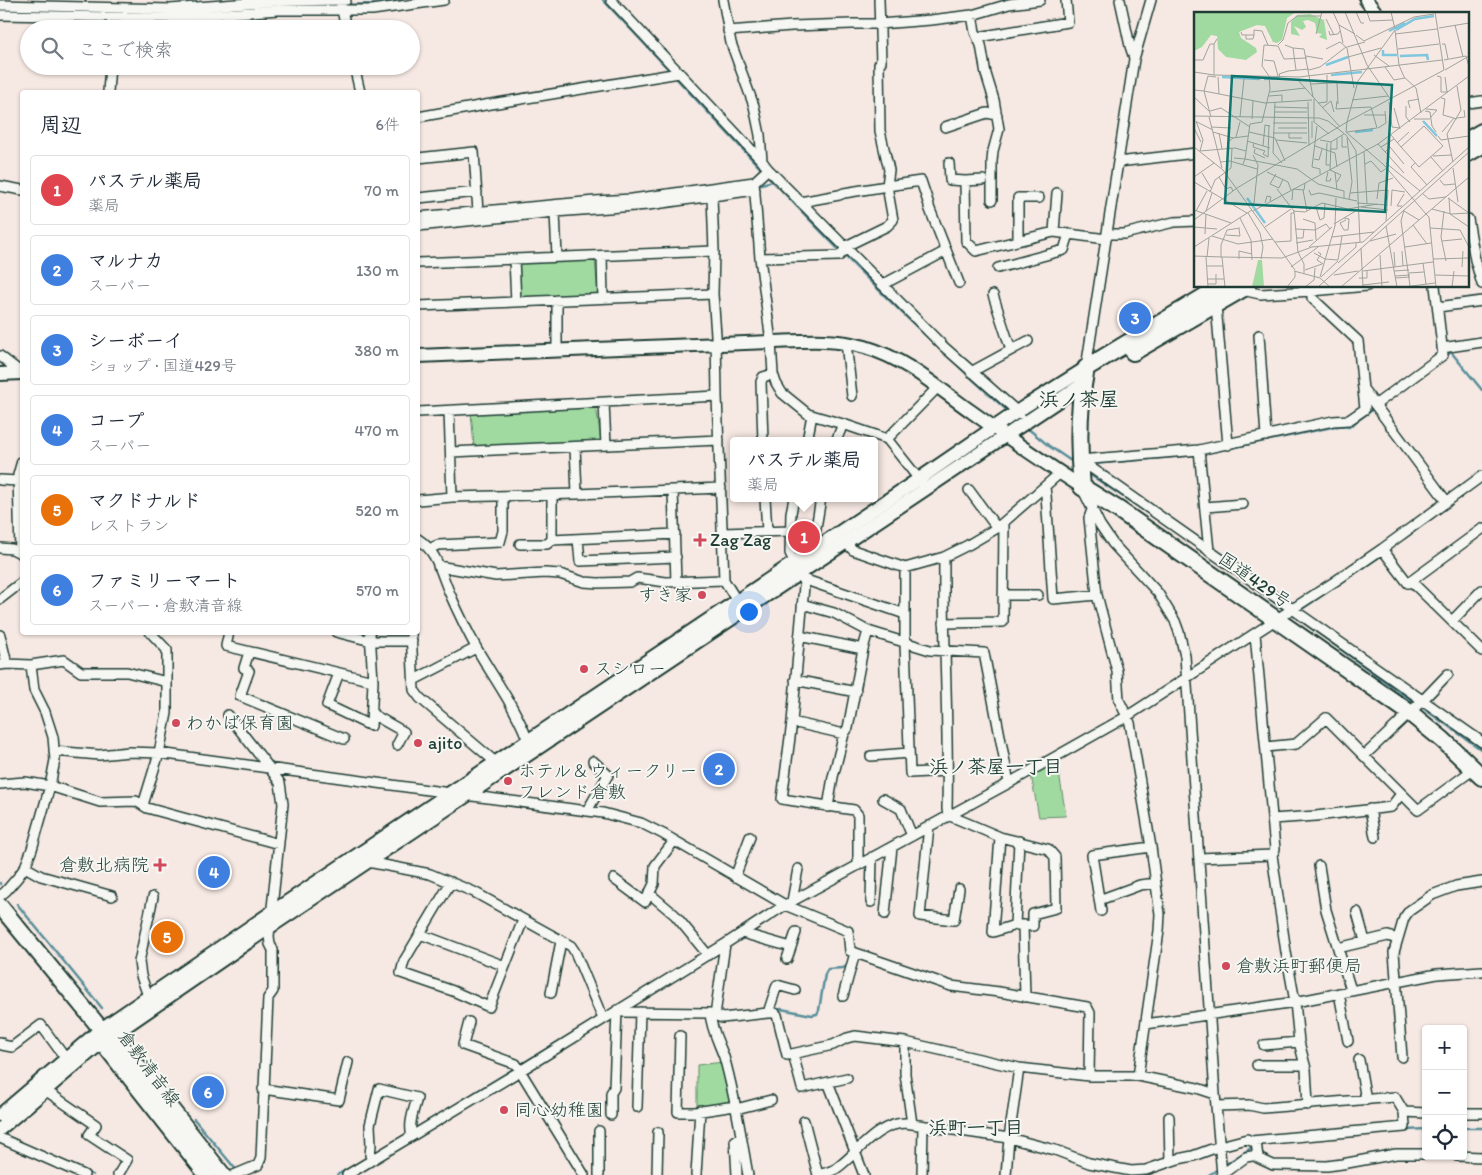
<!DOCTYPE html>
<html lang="ja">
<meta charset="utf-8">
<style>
:root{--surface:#fff;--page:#f2f2f3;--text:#1f2937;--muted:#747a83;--line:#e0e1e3;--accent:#0b8043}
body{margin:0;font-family:Itim,"Klee One",sans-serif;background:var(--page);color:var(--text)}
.controls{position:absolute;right:15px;bottom:15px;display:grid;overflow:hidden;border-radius:5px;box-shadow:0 1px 4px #0004}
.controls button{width:45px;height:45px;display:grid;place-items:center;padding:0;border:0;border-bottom:1px solid var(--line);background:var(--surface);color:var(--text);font:25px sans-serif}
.you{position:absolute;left:748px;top:611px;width:18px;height:18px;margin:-12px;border:4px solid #fff;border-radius:50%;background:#1a73e8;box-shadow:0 0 0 8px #1a73e833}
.badge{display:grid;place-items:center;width:32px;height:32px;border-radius:50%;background:var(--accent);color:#fff;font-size:16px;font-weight:700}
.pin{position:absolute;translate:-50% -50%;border:2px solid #fff;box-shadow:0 1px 5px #0006}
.popup{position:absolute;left:730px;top:437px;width:148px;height:65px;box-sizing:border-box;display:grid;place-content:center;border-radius:5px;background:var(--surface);filter:drop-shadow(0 1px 4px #0005);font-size:16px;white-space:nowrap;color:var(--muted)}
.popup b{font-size:19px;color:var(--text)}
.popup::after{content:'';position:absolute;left:50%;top:100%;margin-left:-10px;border:10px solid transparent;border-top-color:var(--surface)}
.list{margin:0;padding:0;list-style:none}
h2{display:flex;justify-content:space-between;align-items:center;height:65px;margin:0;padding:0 20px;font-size:21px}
h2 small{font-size:16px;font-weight:400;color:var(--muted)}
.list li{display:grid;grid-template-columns:32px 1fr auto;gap:15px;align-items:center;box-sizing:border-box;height:70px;margin:0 10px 10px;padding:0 10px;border:1px solid var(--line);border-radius:5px}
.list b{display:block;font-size:19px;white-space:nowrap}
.list p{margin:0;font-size:16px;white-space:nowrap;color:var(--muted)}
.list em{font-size:16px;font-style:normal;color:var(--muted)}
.icon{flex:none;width:28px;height:28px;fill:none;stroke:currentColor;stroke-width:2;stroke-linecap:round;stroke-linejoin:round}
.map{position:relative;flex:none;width:1482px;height:1175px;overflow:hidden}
.search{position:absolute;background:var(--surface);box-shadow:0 1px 4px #0004;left:20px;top:20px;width:400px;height:55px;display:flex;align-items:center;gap:12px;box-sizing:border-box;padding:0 18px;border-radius:28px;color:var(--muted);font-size:19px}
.panel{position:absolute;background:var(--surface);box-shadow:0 1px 4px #0004;left:20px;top:90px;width:400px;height:545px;border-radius:5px}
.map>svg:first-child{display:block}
</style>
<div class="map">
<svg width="1482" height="1175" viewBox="0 0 1482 1175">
<rect width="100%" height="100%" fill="#f6e8e2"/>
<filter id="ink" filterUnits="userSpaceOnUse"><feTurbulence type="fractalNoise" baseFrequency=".02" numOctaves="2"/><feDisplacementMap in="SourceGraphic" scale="10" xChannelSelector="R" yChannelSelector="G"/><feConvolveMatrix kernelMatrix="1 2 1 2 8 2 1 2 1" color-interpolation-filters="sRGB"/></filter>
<g filter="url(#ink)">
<path fill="#a0daa0" stroke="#608c6a" d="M595 260 598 294 518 298 517 263Z
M596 406 601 441 474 447 471 412Z
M1057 761 1066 816 1039 817 1031 775Z
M724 1062 733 1104 697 1107V1065Z"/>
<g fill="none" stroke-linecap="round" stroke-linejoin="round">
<path stroke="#598f9b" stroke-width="2.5" d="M603 0 671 72
M324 5H338
M344 5 373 4 403 0
M224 10 243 8
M31 11 141 13
M186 12 201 11
M674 76 763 171
M767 175C844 257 924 337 1009 412
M757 185 773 181
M1446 356 1451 352 1482 390
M1026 427 1049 446 1074 463
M1202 454 1337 426 1349 427 1375 408
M1092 464 1197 455
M1086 472 1161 522
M1405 538 1468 491
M1263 594 1285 610
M1302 609 1378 558
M1290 613 1415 703
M1420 706 1482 750
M0 883V884
M17 904 102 1008
M775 1010 781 1009 812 1015 817 1014 819 1010 825 974 828 969 843 968 847 966 848 963
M461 1101 594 1020
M194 1119 238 1172
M1463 1128H1482
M1406 1130 1426 1129
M1223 1166 1254 1146
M87 1172 93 1175
M337 1175 360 1162
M1209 1175 1218 1169"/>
<g stroke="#1f3d34" stroke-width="12">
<path id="street" d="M611 0 762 161 768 169 943 346 1020 414
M723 0 731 43 754 106 760 135 762 161
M1120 0 1130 46 1134 58
M0 5 170 9 276 1 346 0
M341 5 346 29
M0 15 169 18 278 10H372L444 0
M972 15 975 32 981 45 986 74 994 100 999 129 993 151 992 161V200
M112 29 113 18
M728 31 792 26 852 24H879L931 20 972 15 1009 4 1040 0
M978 37 1068 22 1066 0
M354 66 360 92
M108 92 110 66
M1468 103 1482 101
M418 117 485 105 679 73
M945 127 987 113 997 115
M418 158 474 152 478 212
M1118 162 1196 153
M949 163 950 180 965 181
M768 169 754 182 760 258 771 342 773 374 776 383 782 393 808 414 843 424 887 439 922 483
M983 180 965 181 966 241 976 251 1054 232 1106 239
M0 186 22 190
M712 196 714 251 713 294 716 335 717 396 724 580 740 606
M418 198 477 192
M800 202 839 195 844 193 887 186 889 170 880 131 879 64 881 62 879 0
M555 212 557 257
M418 217 595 201 632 199 754 182
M1468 219 1475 260 1482 284
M418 226 555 212 648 205 755 190
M1054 232 1057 193
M1107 234H1124L1174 222 1196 221
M1018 241V198H1039
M844 247 887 226 893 220 887 186 921 181 929 205V207L959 283
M602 256 603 298
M760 258 839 256 846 249
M514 259 516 302
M418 263 714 251
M998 268 1064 250 1069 234
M882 285 946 251
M1242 290 1260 294 1312 291 1367 286
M993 295 1011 350
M1216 305 1228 445
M418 306 713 294
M1438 307 1482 301
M1259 335 1266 436
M846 343 852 396
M1442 348 1482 342
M557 351V300
M0 356 22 373
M1086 368 1134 59 1151 0
M971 372 1028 341
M1364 390 1447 502
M604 403 606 445
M1375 405 1443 355 1435 286
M449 411 452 497
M418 412 717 396
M887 439 938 387
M763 441 761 382 763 377 773 374
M807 441 812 415
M836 441 843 424
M575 447 577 494
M1199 450 1209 551
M451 452 719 440
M1080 460 1482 742
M1080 460 1199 450 1333 421 1349 420 1365 409 1358 341 1312 298V286
M0 480 18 481
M1045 488 1046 495 1053 599 1097 595
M673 490 676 582
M969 490 997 528
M1083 490 1100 525 1113 544 1158 593 1175 621 1179 632 1185 656 1215 1094 1222 1175
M552 495V540L675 534
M765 498 767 532
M794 498 791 513 790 553 803 579 804 586 792 722 782 799 854 810 858 815V865
M418 500 452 497 577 494 721 488
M1093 507 1089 518 1097 595 1117 671 1119 700 1130 723 1151 847 1160 914 1159 931 1138 1076
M1205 507 1243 504
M722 533 791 531
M418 539C437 551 441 574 450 594 458 612 467 631 477 649 496 682 517 709 530 746
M578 539 580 561 676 557
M845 542 853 550 905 568 944 557 968 545 997 528 1060 473
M520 544H547L552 540
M818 547 815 534 821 498
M0 548 12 549 22 554
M429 549 438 545 500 542 503 531V496
M1382 549 1408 583 1411 581 1482 651
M20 553 18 475 22 461
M944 557C943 641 949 725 947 809L948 815 1000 837 1048 849 1055 857 1056 908 1033 914V926L1023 925
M438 566 496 576 545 573 560 574 584 582 598 583 630 582 637 578 666 582 724 580
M905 568V644L910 773 948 771
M803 579 905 614
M1411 581 1482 529
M1003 595H1038
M0 599 22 582
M802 604 834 613 868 631 930 650 984 653 1009 783
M1452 621 1482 590
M944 623 1003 622 1004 522
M150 632 167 650V713L159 753 450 793
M229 632 226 646 373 681
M336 632 371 641H412
M411 632 414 690 420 698 500 766
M1255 634 1275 849 1272 855 1286 952 1295 1002 1299 1042 1306 1069 1308 1105
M0 635 7 664
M799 636 863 649
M249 652 244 668 249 671 240 696 344 739
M0 665 7 664 31 665 64 660 81 672H127L167 682
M339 673 327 705 371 726 373 681 370 632
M414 680 476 648
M795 680 856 692
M372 714 404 732 397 745
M228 715 271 770 280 783 283 804 269 936 270 944 273 950V991L268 998 261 1158 258 1165 234 1175
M792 722 844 734 848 728 863 649 868 631
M1266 747 1296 744 1326 718 1418 810 1474 769
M54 751 99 755 129 752 159 753 143 805
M871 756 909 753
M1364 756 1422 701 1448 674
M0 784 25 782 50 786 100 802 136 801 147 808 279 844
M465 795 603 813 641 823 663 834 785 905 848 931 850 951 951 986 999 992 1087 1007 1090 1013 1089 1076
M883 799 901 809 912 836
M828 807 833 777 844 734
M1370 809 1375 837
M587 811 608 775 593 761
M1272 819 1316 816 1391 807 1401 794
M929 826 920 916 954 920 959 889
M1000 837 993 932 1015 925H1023L1025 997
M1199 858 1272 855
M368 862 430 874 474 892 571 946 575 952 603 1019
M1319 866 1326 910 1351 990
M25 867 41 876 112 896
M735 877 750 837
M614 879 645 902 654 884 655 866 674 841
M451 882 404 961 401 973 453 991 489 1007 523 920
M649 893 675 915 708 955
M0 896 6 891 18 877 25 867 32 849 50 786 55 760 53 737 45 712 34 690 31 665
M1099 900 1140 885 1156 883
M792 901 798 869
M871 902 872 857
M1101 911 1092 855 1151 847
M1357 912 1365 941
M885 914 892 847
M1015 925 1019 841
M742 933 791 947
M420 934 505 966
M1338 948 1388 936 1397 939
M787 959 796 932
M551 993 561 941
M1339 993 1348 1041
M148 996 141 976 139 962 153 897
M843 996 855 953
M710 1013C711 1029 719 1043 724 1057 735 1095 741 1136 748 1175
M768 1013H775L777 1015 787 1055 833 1045 847 1038 855 1036 905 1042 1019 1068 1089 1076H1138L1197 1088 1215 1094
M715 1015 722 1018 768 1013 777 985 795 990
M469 1022 463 1045 516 1064 584 1175
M1146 1024 1295 1002 1437 974 1482 971
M680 1036 678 1112H695L735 1106
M0 1042 2 1045 12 1047 41 1025 66 1059
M905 1042V1074L912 1124
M1264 1045 1299 1042
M793 1054 802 1088 847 1078
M1402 1057 1394 952 1404 918 1409 911 1432 895 1456 886 1482 882
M1359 1060 1366 1100
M1257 1065H1305
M828 1082 864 1175
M263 1089 339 1100 348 1062
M45 1090 96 1125 89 1135 127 1160 118 1175
M1216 1106 1249 1105 1263 1108 1395 1097 1404 1112 1426 1113
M637 1107 640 1012
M736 1109 771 1100
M1463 1113H1482
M611 1115V1093L614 1088 617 1010 623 1012 710 1013 715 1015 725 944
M1169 1117 1170 1162
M804 1121 818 1175
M599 1131V1175
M0 1138 84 1175
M1256 1141 1258 1158 1273 1165 1327 1166 1342 1164 1396 1154H1426
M1457 1156 1482 1157
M372 1160 370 1155 371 1145 370 1125 379 1089 417 1098C414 1110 408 1124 412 1136
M347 1175 520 1071 725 944 785 905 1009 783 1126 717 1334 582 1382 549 1482 476
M657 1175 658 1132
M696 1175 700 1110
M737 1175 735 1141 741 1137
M818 1175C824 1173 832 1172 837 1168 859 1152 876 1124 905 1123L1009 1138 1055 1150 1089 1163 1131 1171 1146 1170 1178 1159 1193 1156 1220 1146 1247 1139 1251 1141 1405 1127 1404 1112
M922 1175 923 1126
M1006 1175 1009 1138 1019 1068
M1221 1175 1246 1157 1258 1155"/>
</g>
<g stroke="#1f3d34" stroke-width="16">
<path id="secondary" d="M1366 0 1377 14
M418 356 771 342C803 341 834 338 865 347 906 359 938 388 972 412 1008 438 1045 463 1082 487
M0 374 22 373
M0 1115 101 1029 272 912 919 479 1024 407 1086 368
M0 1129 102 1042 123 1028 270 927 1083 384"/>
</g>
<g stroke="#1f3d34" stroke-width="19">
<path id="primary" d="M0 906 101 1029 113 1035 223 1175
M101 1029 102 1042 207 1175"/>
</g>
<g stroke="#1f3d34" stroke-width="20">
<path id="highway" d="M1468 140 1482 132
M1468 153 1482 145
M1222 286 1086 368C1078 407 1078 448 1082 487L1119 510 1410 713 1443 740 1482 777
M1133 352 1247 286"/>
</g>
<use href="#street" stroke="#f6f6f2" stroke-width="9"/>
<use href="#secondary" stroke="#f6f6f2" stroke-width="12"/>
<use href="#primary" stroke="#f6f6f2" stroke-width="15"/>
<use href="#highway" stroke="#f6f6f2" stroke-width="16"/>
</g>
</g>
<g fill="#d1495b" stroke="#f6f6f2" stroke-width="2">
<path d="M697.5 532.5h5v5h5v5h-5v5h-5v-5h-5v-5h5z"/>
<circle cx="702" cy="595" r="5"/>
<circle cx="584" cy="669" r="5"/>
<circle cx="176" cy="723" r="5"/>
<circle cx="418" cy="743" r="5"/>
<circle cx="508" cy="781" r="5"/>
<path d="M157.5 857.5h5v5h5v5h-5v5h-5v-5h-5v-5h5z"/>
<circle cx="1226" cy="966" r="5"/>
<circle cx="504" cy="1110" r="5"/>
</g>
<g text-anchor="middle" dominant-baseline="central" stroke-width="4" stroke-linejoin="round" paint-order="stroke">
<g font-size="18" fill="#1f3d34" stroke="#f6f6f2" text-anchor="start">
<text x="710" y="540">Zag Zag</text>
<text x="692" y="595" text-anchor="end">すき家</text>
<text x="594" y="669">スシロー</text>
<text x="186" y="723">わかば保育園</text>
<text x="428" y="743">ajito</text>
<text x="518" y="771">ホテル＆ウィークリー<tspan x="518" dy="21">フレンド倉敷</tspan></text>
<text x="149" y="865" text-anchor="end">倉敷北病院</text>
<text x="1236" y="966">倉敷浜町郵便局</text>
<text x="514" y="1110">同心幼稚園</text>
</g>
<g font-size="18" fill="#1f3d34" stroke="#f6f6f2">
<text transform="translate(1255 580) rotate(35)">国道429号</text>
<text transform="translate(149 1068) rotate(53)">倉敷清音線</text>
</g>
<g font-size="19" font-weight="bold" fill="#1f3d34" stroke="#f6f6f2">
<text x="996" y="766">浜ノ茶屋一丁目</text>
<text x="976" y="1127">浜町一丁目</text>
</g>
<g font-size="20" font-weight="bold" fill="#1f3d34" stroke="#f6f6f2">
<text x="1079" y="399">浜ノ茶屋</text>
</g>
</g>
<g transform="translate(1194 12)">
<rect width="275" height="275" fill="#f6e8e2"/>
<path d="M0 0H102L93 6 88 28 83 31 79 30 71 14 63 13 45 20 47 26 62 36 63 40 52 48 32 45 24 37 23 24 17 23 8 35 0 39ZM116 2 130 8 133 28 125 25 128 22 123 21 121 11 114 8 109 9 112 15 108 18 100 14 106 24 97 22V10L103 3ZM64 248H68L70 275H58Z" fill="#a0daa0"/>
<path fill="none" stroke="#7fc6df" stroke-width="2.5" d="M202 18 221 7 240 4M195 19 211 11M189 38V43H203M206 44 233 43 234 48M132 53 154 45M137 63 168 60M28 65 66 67M70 67 86 66M229 109 243 124M161 120 179 118M53 186 71 211"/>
<path fill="none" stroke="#a0a49c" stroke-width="1" d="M139 0 145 13 161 22M151 0 173 53 197 88M162 0 167 11H170M173 0 176 9 199 8M197 0 201 17M132 7 140 23M145 13 149 31M261 13 269 45M245 16 275 11M201 18 205 53 210 65 222 76 227 101M135 19 136 23 144 22 146 19M47 20 48 23H60V18L68 19 74 33M122 22 128 0M201 22 243 17M52 23V27H59L60 23M162 23 170 29 220 5 240 2M248 32H251L254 47M84 33 89 28 94 11 103 4H127M91 33 99 36 102 58M153 35 171 30M99 36 110 37 119 85M132 37 146 30 153 36 160 76M204 37 245 32M180 43 195 54M112 44 129 47M154 45 187 36M113 46 90 47 84 34 70 33 68 54 75 64 76 77 68 110 56 112 51 147 103 157 124 172 150 179V187M0 48H9L16 32H20M70 48 80 49 84 64M250 48 272 44 275 55M191 55 200 68 211 66M115 58 126 55 152 35M251 58 275 44M0 60 20 63M20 63 105 65 248 48M20 63V32L23 27M243 64 247 65V80H254M22 65 14 64 10 79 71 91 118 88M24 65 25 82M86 65 85 62 94 59 115 57M251 65 253 80M103 67 146 115M143 71 144 92M117 72 159 70M0 78 10 79 17 105M76 80 111 76M75 84 88 83V90M0 85 15 99M247 86 251 87 249 103 263 107M120 87V110L135 122M158 88 194 84M143 89 142 97 156 96M81 90 79 141 88 151M114 90 115 134M195 90 198 115 206 116M124 91 133 90V63M212 94V105L216 110M80 95 114 96M128 96 137 89 140 100M200 96 206 117M216 96 214 89 225 87M232 97 243 98 236 106M16 99 27 96 56 115M231 99 236 100 238 114 242 120M80 100H113M170 103H191M0 104 125 106 134 109 152 123 162 139 166 230M15 105 28 156M46 105 50 67M263 106 271 105 270 98M58 107 59 89M220 107H236M2 109 9 128 6 139 41 136 52 139M3 110 19 118M79 111H113M123 114 118 155 126 157V162M17 115 37 116M0 116 7 130M84 116H113M184 116 192 111 191 99M19 120 39 126M55 120 81 126 91 149M153 120 183 116 177 95 156 96M248 120 260 106M25 121 28 137M79 121H113M95 121V126H108M197 123 207 135 217 146 225 155 249 134 230 114 207 135M148 124V135H153M244 124 247 128 275 124M42 125 46 110M118 126V109M153 126 158 170 155 187M82 128 113 131M126 128 137 130 150 122M53 129 76 136M137 130 136 158 147 163 143 170M60 131 59 135 71 139M133 131 132 153H136M203 131 215 120M184 132 210 161M69 134 71 113 76 114M121 134 141 141 143 155M0 135 29 158 101 258M187 135 200 127M35 136 34 130 39 126 54 124M61 137 60 141 71 146M136 137H143V127M71 139 69 142 74 145 75 113M170 140 173 191M191 140 196 135 210 152M239 144 258 143M237 145 249 159M40 146 51 147 49 152M120 147 125 148 128 137M26 150 36 149 63 157M259 150 253 122 267 98 263 74M192 151 226 179M221 151 217 155 233 173M171 152 177 149 187 160 193 156M259 156 264 190M73 160 94 170 97 178M134 160 132 169H136L137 166M141 160 143 178M8 161 17 176M82 162 76 172 85 176 89 167M0 165 20 151M25 165 32 177 37 175 39 179M246 168 250 173 261 172M0 170 53 201M83 177 100 199 104 240M109 178 113 199M115 178 117 183 125 181 163 189M16 180 21 168 37 156 38 136M156 181 194 178 192 209M229 182 235 187 252 185M254 186 275 201M255 186 256 202 275 215M183 187 185 171 199 166M98 188 99 177 110 178 111 171M71 191 73 184 77 185 76 189M163 191 194 193M54 193 60 191 64 153 59 143M197 194 198 178 211 180M208 194H203L210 182M122 195 126 208 130 206 131 191M167 195 194 198M238 197 257 202 275 201M0 198 37 211M210 198 207 209 216 274M2 199 13 179M12 199 18 181M59 199 184 132 275 64M99 199 111 200 128 191 154 197 183 192M210 199 225 208M250 199 247 225 252 249M54 201 66 221 69 235 67 247M46 206 57 228 58 248M150 206 155 207 154 218H150L146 211 152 208M109 207 121 211 122 228M0 208 43 176 153 110 164 69 201 18M140 212 165 197M219 213 233 232M192 214 203 275M0 215 23 217M71 215 97 197M236 216 266 218 275 235M101 217 121 218 132 212 136 217M11 222 12 202M32 223 46 224 45 217M18 224 44 232 79 227M138 225 180 220M102 226H109L110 217M97 229V201H100M176 229 202 222M248 229 268 227M81 230 97 229M102 231 119 228M0 235 58 198M115 235 138 215M211 235 237 231M167 236 169 275M208 239 209 254M104 240 110 252V261M124 240 127 242 123 248 129 252M200 240 201 255M120 241 131 247 144 248 148 224M186 243 188 275M0 244 28 245M12 245 14 275M13 245 15 226M27 245V233L33 218 46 216M45 247V239L58 242M239 247 275 246M144 251 162 235V231M229 251 232 272M13 254H29M97 255 124 235M268 255 269 239M111 258 128 252M100 259 126 266 136 275M169 259 239 250M200 259 215 258M215 261 230 260M140 263 164 259M241 263 275 264M201 264 216 263M126 265 141 214 142 186M127 265 144 249M165 266H173V259M201 266 216 265M14 267H30M14 272H22V262M169 273 195 270M31 275 28 245 88 246 118 235 169 230 275 135M93 275 101 265V259M111 275 120 268 121 256M124 275 275 140M147 275 232 202 190 153 152 120 153 110 250 58 241 0M210 275 241 271M242 275 235 205 232 202 275 165M258 275 260 259"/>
<path fill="#0f766e" fill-opacity="0.15" stroke="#0f766e" stroke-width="2.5" d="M38 64 198 73 191 200 31 191Z"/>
<rect width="275" height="275" fill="none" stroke="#1f3d34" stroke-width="2.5"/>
</g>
</svg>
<div class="controls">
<button>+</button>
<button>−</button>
<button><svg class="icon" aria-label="locate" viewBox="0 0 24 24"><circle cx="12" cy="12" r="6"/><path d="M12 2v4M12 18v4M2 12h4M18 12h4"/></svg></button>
</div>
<div class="you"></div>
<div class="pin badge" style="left:804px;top:537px;background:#e0444e">1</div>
<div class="popup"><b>パステル薬局</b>薬局</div>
<div class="pin badge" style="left:719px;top:769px;background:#3f7fe0">2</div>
<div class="pin badge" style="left:1135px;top:318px;background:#3f7fe0">3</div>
<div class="pin badge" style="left:214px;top:872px;background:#3f7fe0">4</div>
<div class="pin badge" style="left:167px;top:937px;background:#e8710a">5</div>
<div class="pin badge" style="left:208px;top:1092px;background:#3f7fe0">6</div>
<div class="search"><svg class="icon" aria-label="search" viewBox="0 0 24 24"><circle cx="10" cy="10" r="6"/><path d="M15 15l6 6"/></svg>ここで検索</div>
<section class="panel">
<h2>周辺<small>6件</small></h2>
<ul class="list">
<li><span class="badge" style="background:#e0444e">1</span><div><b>パステル薬局</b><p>薬局</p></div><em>70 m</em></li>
<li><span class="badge" style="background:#3f7fe0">2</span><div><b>マルナカ</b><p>スーパー</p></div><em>130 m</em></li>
<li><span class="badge" style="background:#3f7fe0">3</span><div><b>シーボーイ</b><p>ショップ · 国道429号</p></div><em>380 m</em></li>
<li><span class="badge" style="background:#3f7fe0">4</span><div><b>コープ</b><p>スーパー</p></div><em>470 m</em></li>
<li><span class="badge" style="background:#e8710a">5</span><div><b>マクドナルド</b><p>レストラン</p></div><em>520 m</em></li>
<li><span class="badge" style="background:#3f7fe0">6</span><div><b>ファミリーマート</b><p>スーパー · 倉敷清音線</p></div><em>570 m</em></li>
</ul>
</section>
</div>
